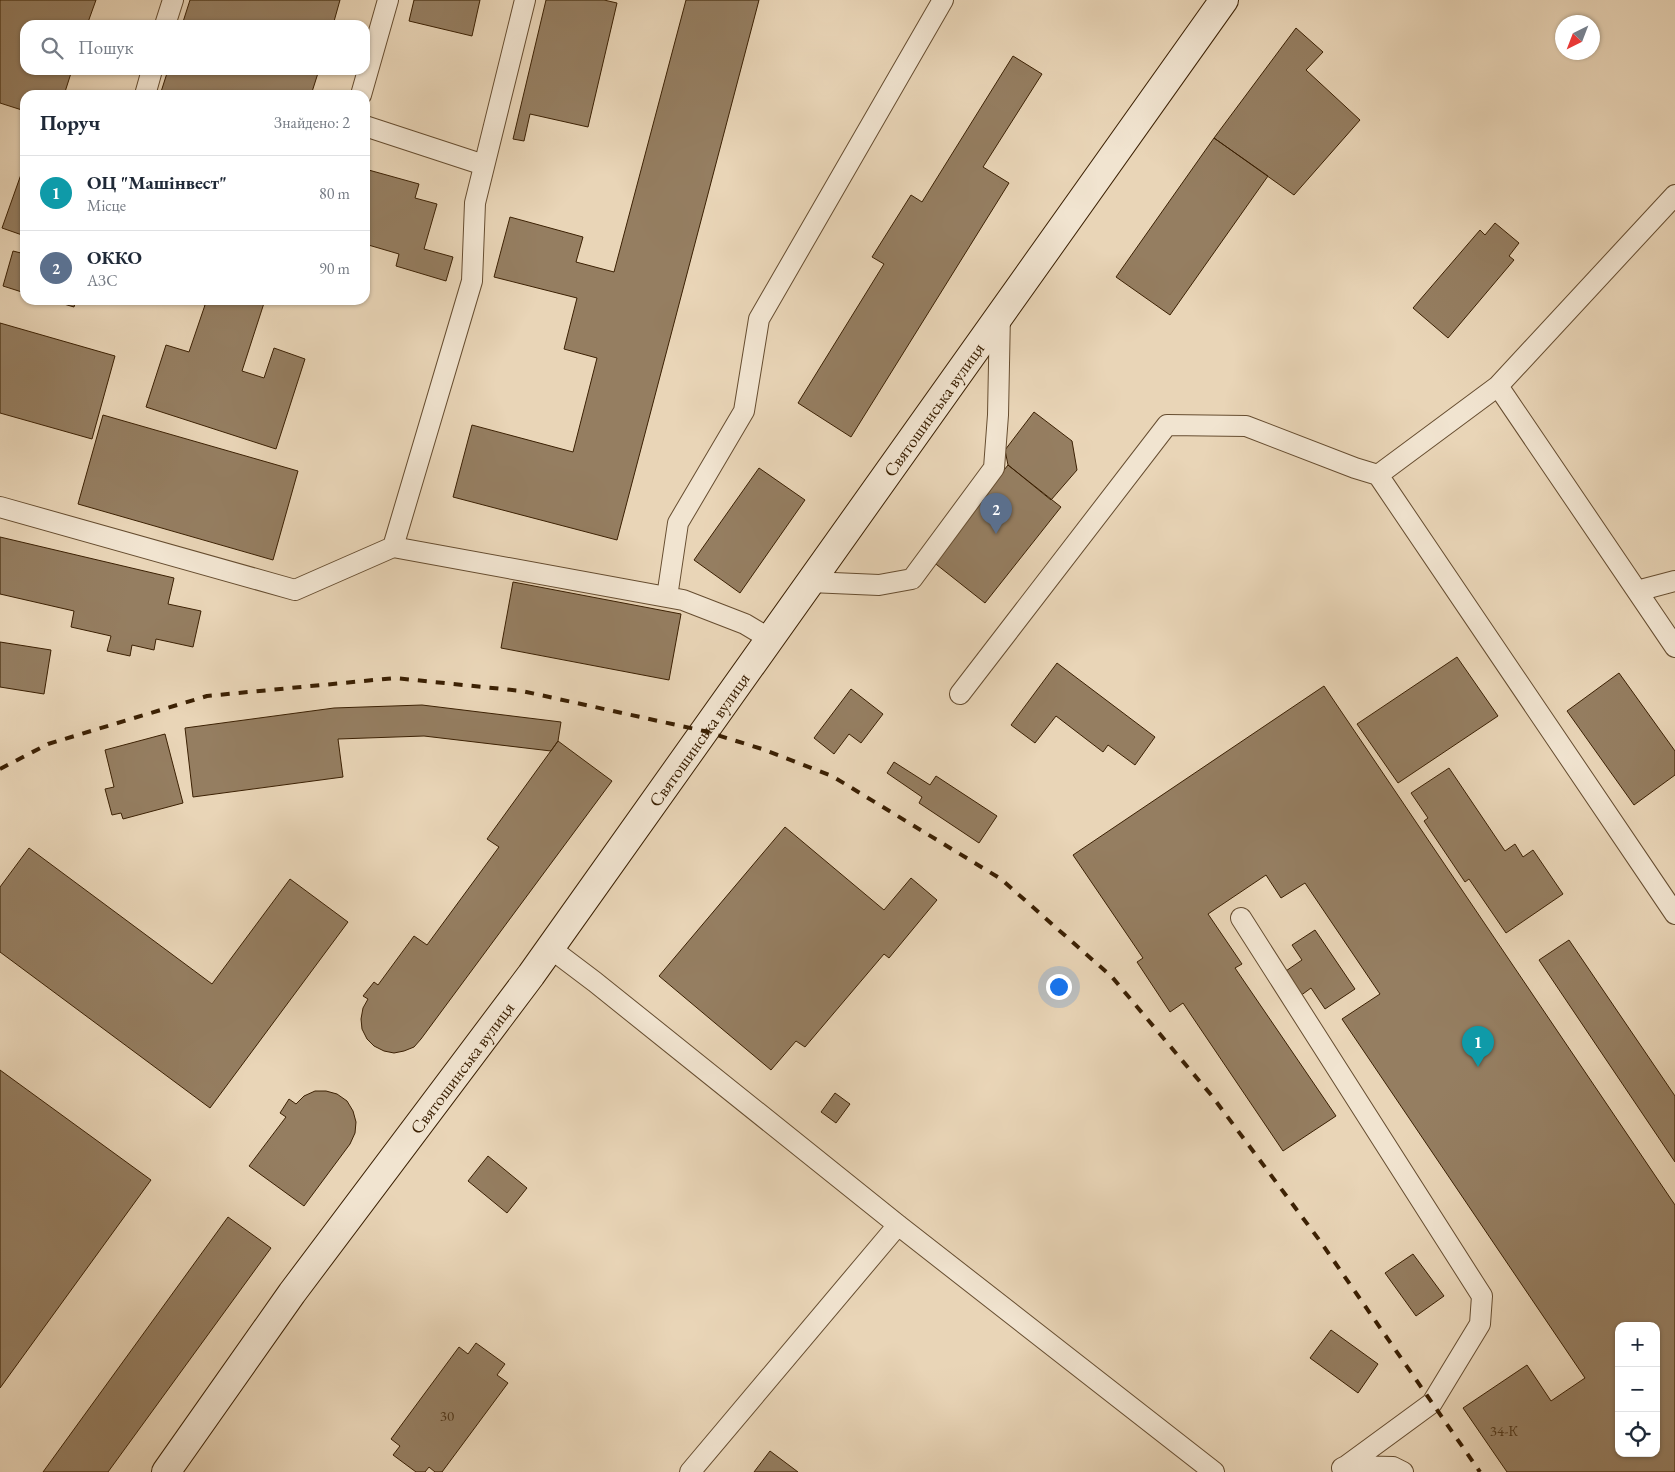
<!DOCTYPE html>
<html lang="uk">
<meta charset="utf-8">
<style>
:root{--surface:#fff;--page:#f2f2f3;--text:#1f2937;--muted:#747a83;--line:#e0e1e3;--accent:#111827}
body{margin:0;font-family:"EB Garamond",serif;background:var(--page);color:var(--text)}
.controls{position:absolute;right:15px;bottom:15px;display:grid;overflow:hidden;border-radius:10px;box-shadow:0 1px 4px #0004}
.controls button{width:45px;height:45px;display:grid;place-items:center;padding:0;border:0;border-bottom:1px solid var(--line);background:var(--surface);color:var(--text);font:25px sans-serif}
.compass{position:absolute;left:1555px;top:15px;width:45px;height:45px;border-radius:50%;background:var(--surface);box-shadow:0 1px 4px #0004;rotate:222deg}
.you{position:absolute;left:1058px;top:986px;width:18px;height:18px;margin:-12px;border:4px solid #fff;border-radius:50%;background:#1a73e8;box-shadow:0 0 0 8px #1a73e833}
.badge{display:grid;place-items:center;width:32px;height:32px;border-radius:50%;background:var(--accent);color:#fff;font-size:16px;font-weight:700}
.pin{position:absolute;translate:-50% -41px;filter:drop-shadow(0 1px 2px #0008)}
.pin::after{content:'';position:absolute;top:26px;width:18px;height:15px;background:inherit;clip-path:polygon(0 0,100% 0,50% 100%)}
.list{margin:0;padding:0;list-style:none}
h2{display:flex;justify-content:space-between;align-items:center;height:65px;margin:0;padding:0 20px;font-size:21px}
h2 small{font-size:16px;font-weight:400;color:var(--muted)}
.list li{display:grid;grid-template-columns:32px 1fr auto;gap:15px;align-items:center;box-sizing:border-box;height:75px;padding:0 20px;border-top:1px solid var(--line)}
.list b{display:block;font-size:19px;white-space:nowrap}
.list p{margin:0;font-size:16px;white-space:nowrap;color:var(--muted)}
.list em{font-size:16px;font-style:normal;color:var(--muted)}
.icon{flex:none;width:28px;height:28px;fill:none;stroke:currentColor;stroke-width:2;stroke-linecap:round;stroke-linejoin:round}
.map{position:relative;flex:none;width:1675px;height:1472px;overflow:hidden}
.search{position:absolute;background:var(--surface);box-shadow:0 1px 4px #0004;left:20px;top:20px;width:350px;height:55px;display:flex;align-items:center;gap:12px;box-sizing:border-box;padding:0 18px;border-radius:15px;color:var(--muted);font-size:19px}
.panel{position:absolute;background:var(--surface);box-shadow:0 1px 4px #0004;left:20px;top:90px;width:350px;height:215px;border-radius:15px}
.map>svg:first-child{display:block}
</style>
<div class="map">
<svg width="1675" height="1472" viewBox="0 0 1675 1472">
<rect width="100%" height="100%" fill="#e9d5b7"/>
<filter id="stains"><feTurbulence type="fractalNoise" baseFrequency=".004" numOctaves="4"/><feColorMatrix values="0 0 0 0 .2 0 0 0 0 .09 0 0 0 0 .02 0 0 0 .5 -.17"/></filter>
<radialGradient id="worn" r=".72"><stop offset=".6" stop-color="#630" stop-opacity="0"/><stop offset="1" stop-color="#630" stop-opacity=".3"/></radialGradient>
<path fill="#957e61" stroke="#3b2003" fill-rule="evenodd" d="M0 0H96L87 25H25V70H72L64 95H25V111L0 103Z
M190 0H340L333 25H182Z
M414 0H480L472 36 409 21Z
M546 0H604L617 3 588 127 530 114 524 141 513 139Z
M686 0H759L617 540 453 497 472 425 573 452 597 358 564 349 577 298 494 277 510 217 583 237 576 262 614 272Z
M1296 28 1323 52 1306 70 1360 120 1294 195 1214 138Z
M1013 56 1042 74 983 167 1009 183 851 437 798 403 884 264 872 257 911 195 922 202Z
M168 70H319L311 95H160Z
M1214 138 1268 176 1170 315 1116 277Z
M24 166H25V236L2 228Z
M365 169 419 184 415 198 437 204 424 249 453 257 446 281 396 266 399 254 365 244Z
M1495 223 1519 243 1509 256 1514 260 1448 338 1413 308 1480 230 1485 235Z
M13 251 25 254V293L3 286Z
M50 300H76L74 307Z
M188 300H265L242 371 264 378 274 348 305 359 276 449 146 407 166 345 189 352 205 305Z
M0 323 115 356 92 439 0 413Z
M1034 412 1072 441 1077 470 1051 500 1008 465 1005 450Z
M103 415 298 471 273 560 78 504Z
M1008 465 1061 507 985 603 932 561Z
M759 468 805 500 740 593 694 560Z
M0 537 174 578 168 604 201 611 193 647 156 639 154 650 132 645 130 656 107 651 111 636 71 627 74 611 0 594Z
M513 582 681 614 669 680 501 648Z
M0 642 51 650 44 694 0 687Z
M1457 657 1498 716 1398 783 1357 724Z
M1057 663 1155 737 1135 765 1108 745 1103 752 1056 716 1035 743 1011 725Z
M1619 673 1675 751V775L1634 805 1567 711Z
M1324 686 1675 1205V1472H1507L1463 1408 1527 1365 1551 1401 1585 1378 1342 1019 1380 994 1305 883 1281 898 1266 875 1208 914 1242 964 1235 968 1336 1116 1283 1151 1183 1003 1170 1012 1137 962 1143 958 1073 855ZM1619 1326H1656V1453H1619Z
M851 689 883 714 861 743 849 734 834 754 814 738Z
M422 705 561 722 558 741 551 751 424 736 338 739 343 777 193 797 185 728 334 708Z
M165 734 183 803 123 819 121 813 112 815 105 789 114 787 105 750Z
M558 741 612 781 421 1039 414 1047 404 1051 394 1053 384 1051 374 1046 367 1039 362 1029 361 1019 363 1008 368 999 363 996 374 982 378 985 414 936 427 945 499 847 487 839Z
M894 762 930 785 936 776 997 816 979 843 919 803 922 797 887 773Z
M1449 768 1505 851 1515 844 1523 857 1533 850 1563 894 1506 933 1469 879 1465 882 1424 821 1428 818 1411 793Z
M785 827 884 910 911 878 937 900 889 958 884 954 805 1047 796 1041 771 1070 659 976Z
M29 848 212 984 290 879 348 922 210 1108 0 952V887Z
M1315 930 1355 989 1325 1009 1311 988 1296 999 1280 975 1302 960 1292 945Z
M1569 940 1675 1096V1162L1539 960Z
M0 1070 151 1180 0 1388Z
M315 1091H326L337 1094 347 1101 353 1111 356 1122 355 1133 350 1144 304 1206 249 1166 286 1117 280 1113 289 1099 296 1104 304 1096Z
M835 1093 850 1104 836 1123 821 1112Z
M488 1156 527 1188 507 1213 468 1181Z
M228 1217 271 1248 108 1472H43Z
M1413 1254 1444 1296 1416 1316 1385 1273Z
M1331 1330 1378 1364 1358 1393 1310 1358Z
M476 1343 505 1364 497 1375 508 1383 442 1472H435L429 1467 425 1472H416L393 1455 400 1446 391 1439 459 1347 468 1354Z
M770 1451 798 1472H754Z"/>
<g fill="none" stroke-linecap="round" stroke-linejoin="round">
<g stroke="#664d30" stroke-width="22">
<path id="lane" d="M165 25 173 0
M145 95 152 70
M361 95 388 0
M365 126 484 165
M1498 386 1675 647
M1378 475 1675 914
M0 507 295 590 393 547 683 600 745 624 770 639
M393 547 472 281 475 203 525 0
M810 582 879 585 912 579 994 468 998 415 1000 313
M1637 591 1675 581
M667 597 678 523 744 411 759 319 943 0
M960 694 1167 425 1246 426 1355 468 1378 475 1498 386 1675 195
M1241 918 1482 1296 1480 1324 1432 1403 1346 1466
M550 948 595 982 898 1225 1214 1472
M1342 1468 1346 1466 1393 1467 1403 1472
M690 1472 898 1225"/>
</g>
<g stroke="#3b2003" stroke-width="30">
<g id="secondary">
<path id="s1" d="M166 1472 292 1293 531 975 1224 0"/>
</g>
</g>
<use href="#lane" stroke="#f1e4d0" stroke-width="20"/>
<use href="#secondary" stroke="#f1e4d0" stroke-width="28"/>
<path stroke="#3b2003" stroke-width="4" stroke-dasharray="9 9" stroke-linecap="butt" d="M0 769 48 744 207 696 395 678 522 691 704 731 762 749 832 776 1001 879 1112 977 1212 1096 1320 1241 1480 1472"/>
</g>
<g text-anchor="middle" dominant-baseline="central" stroke-width="4.5" stroke-linejoin="round" paint-order="stroke">
<g font-size="15" fill="#52381a">
<text x="447" y="1415">30</text>
<text x="1504" y="1430">34-К</text>
</g>
<g font-size="18" fill="#3b2003" stroke="#f1e4d0">
<text stroke="none"><textPath href="#s1" startOffset="1311">Святошинська вулиця</textPath></text>
<text stroke="none"><textPath href="#s1" startOffset="906">Святошинська вулиця</textPath></text>
<text stroke="none"><textPath href="#s1" startOffset="501">Святошинська вулиця</textPath></text>
</g>
</g>
<rect width="100%" height="100%" filter="url(#stains)"/>
<rect width="100%" height="100%" fill="url(#worn)"/>
</svg>
<div class="controls">
<button>+</button>
<button>−</button>
<button><svg class="icon" aria-label="locate" viewBox="0 0 24 24"><circle cx="12" cy="12" r="6"/><path d="M12 2v4M12 18v4M2 12h4M18 12h4"/></svg></button>
</div>
<svg class="compass" viewBox="-18 -18 36 36"><path d="M0-13l5 13h-10z" fill="#e53935"/><path d="M0 13l5-13h-10z" fill="#747a83"/></svg>
<div class="you"></div>
<div class="pin badge" style="left:1478px;top:1067px;background:#0f9aa8">1</div>
<div class="pin badge" style="left:996px;top:534px;background:#5c6f8a">2</div>
<div class="search"><svg class="icon" aria-label="search" viewBox="0 0 24 24"><circle cx="10" cy="10" r="6"/><path d="M15 15l6 6"/></svg>Пошук</div>
<section class="panel">
<h2>Поруч<small>Знайдено: 2</small></h2>
<ul class="list">
<li><span class="badge" style="background:#0f9aa8">1</span><div><b>ОЦ &quot;Машінвест&quot;</b><p>Місце</p></div><em>80 m</em></li>
<li><span class="badge" style="background:#5c6f8a">2</span><div><b>ОККО</b><p>АЗС</p></div><em>90 m</em></li>
</ul>
</section>
</div>
